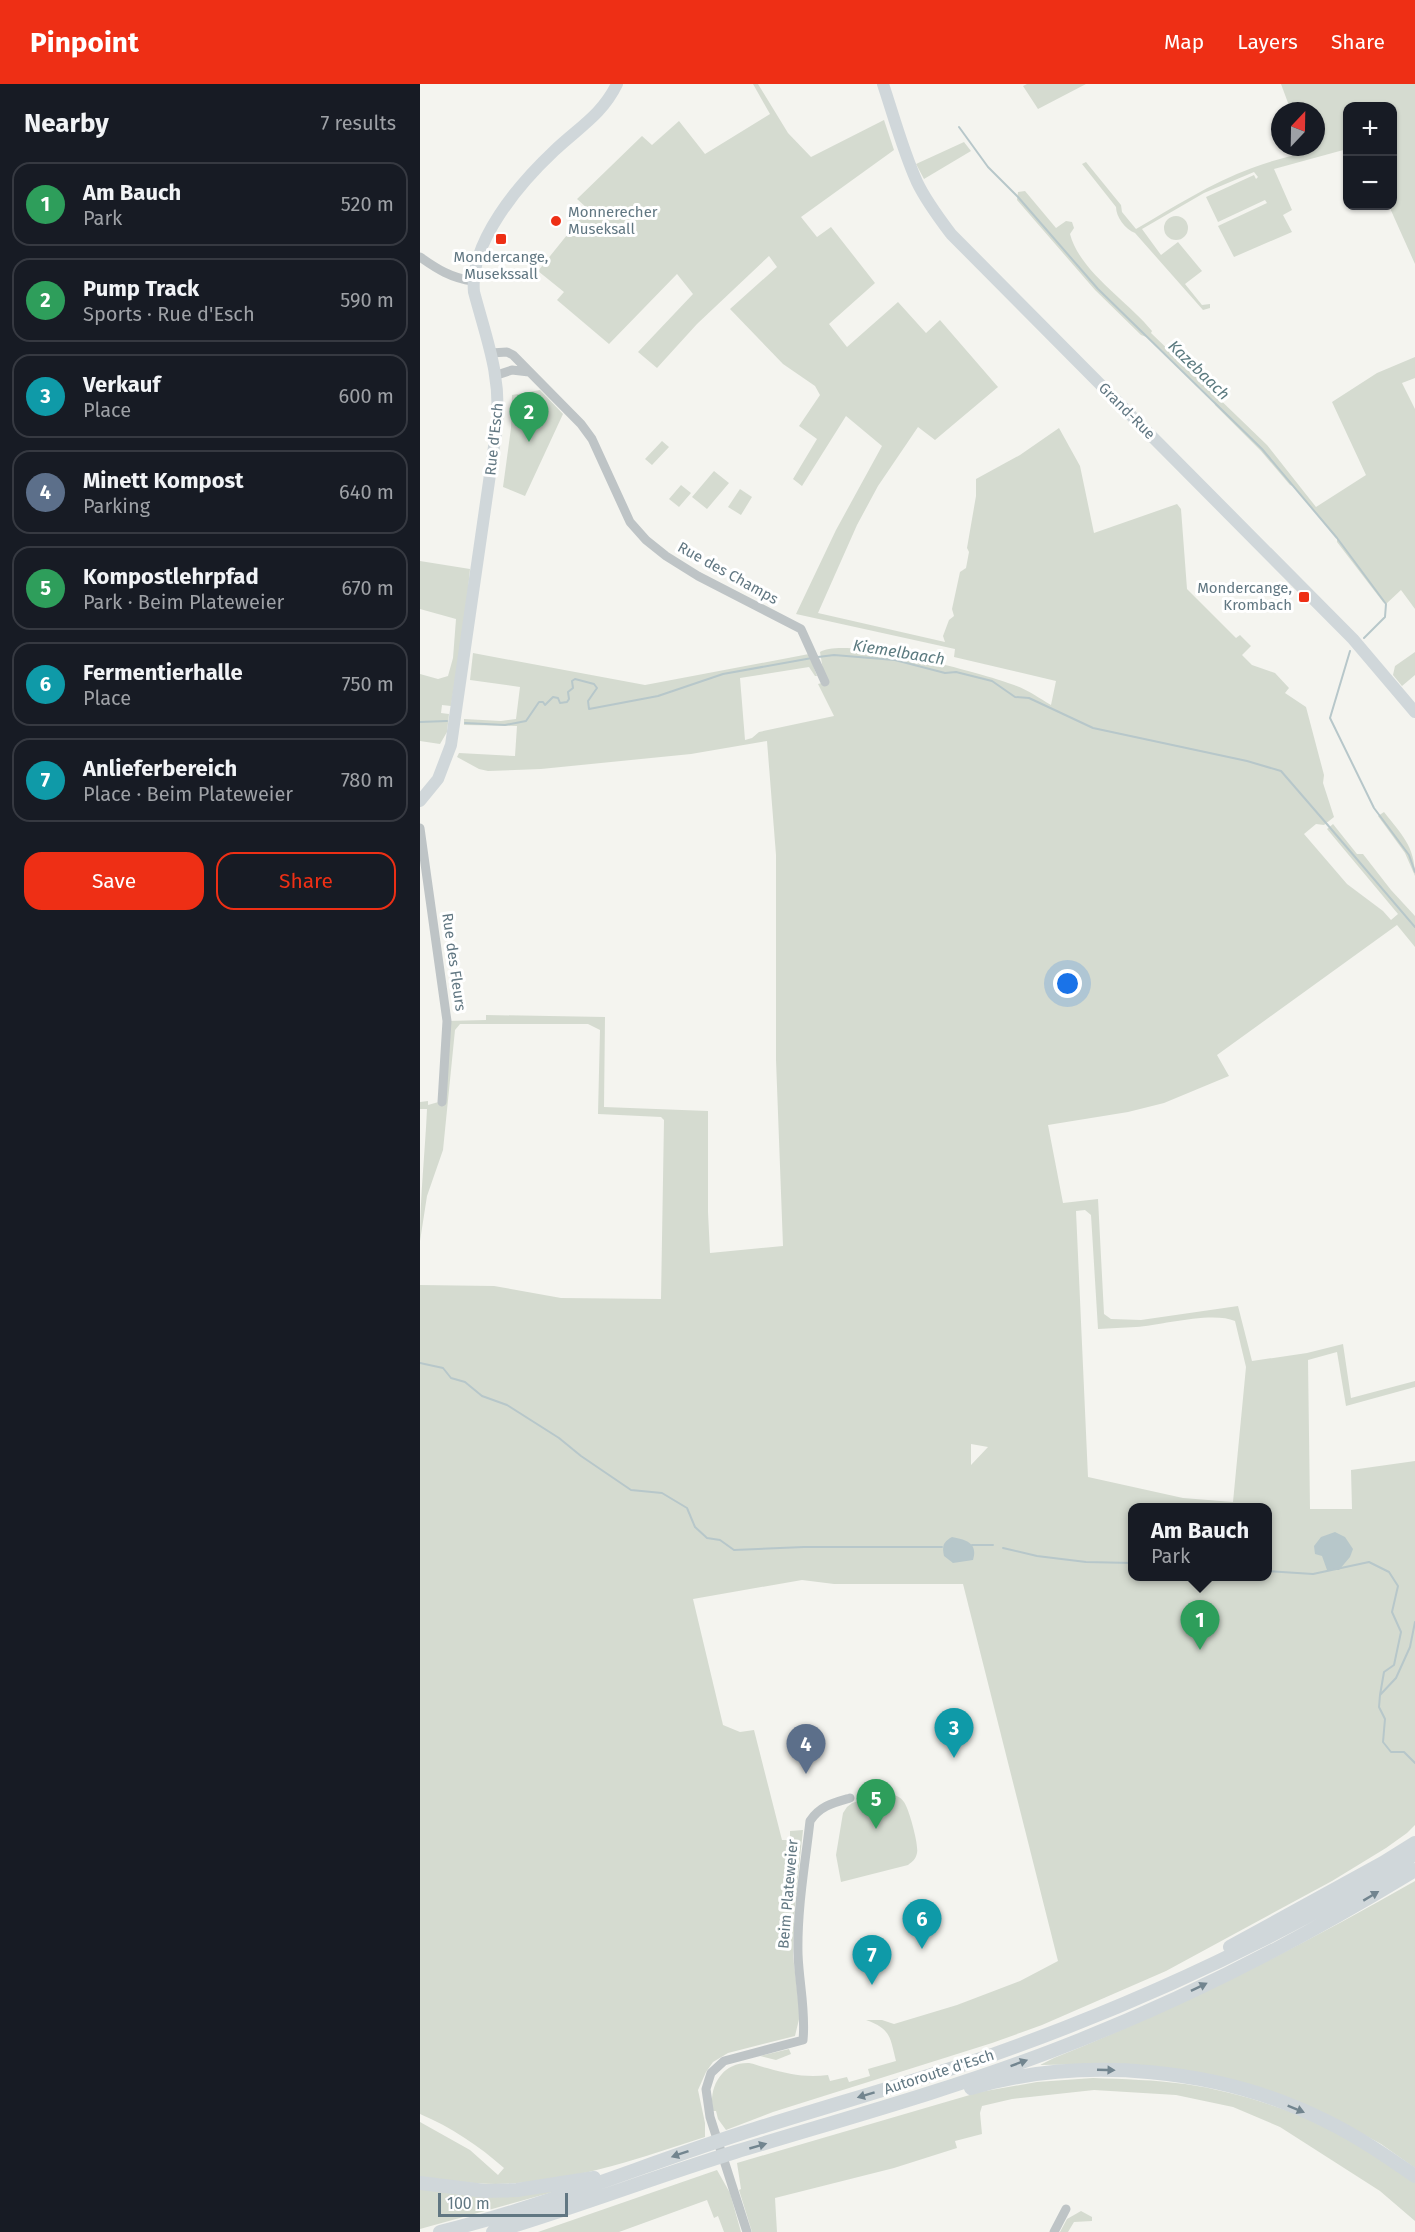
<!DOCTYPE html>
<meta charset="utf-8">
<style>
:root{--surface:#171b24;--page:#242831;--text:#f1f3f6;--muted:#9ea1a6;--line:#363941;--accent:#ee2f15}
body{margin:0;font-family:"Fira Sans",sans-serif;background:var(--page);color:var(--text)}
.controls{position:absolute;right:18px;top:18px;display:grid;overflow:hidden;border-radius:12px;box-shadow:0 2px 4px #0004}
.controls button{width:54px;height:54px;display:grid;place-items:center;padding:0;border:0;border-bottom:2px solid var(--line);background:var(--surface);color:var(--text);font:30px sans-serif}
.compass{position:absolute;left:851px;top:18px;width:54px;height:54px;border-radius:50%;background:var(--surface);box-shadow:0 2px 4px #0004;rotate:22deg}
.scale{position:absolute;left:18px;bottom:15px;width:130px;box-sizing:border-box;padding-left:6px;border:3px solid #617782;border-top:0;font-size:16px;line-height:21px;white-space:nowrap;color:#617782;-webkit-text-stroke:4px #fff;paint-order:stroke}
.you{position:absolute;left:648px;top:900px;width:21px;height:21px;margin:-15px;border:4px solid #fff;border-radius:50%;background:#1a73e8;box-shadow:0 0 0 9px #1a73e833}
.badge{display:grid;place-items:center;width:39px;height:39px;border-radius:50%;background:var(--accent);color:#fff;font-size:20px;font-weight:700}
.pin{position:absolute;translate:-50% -50px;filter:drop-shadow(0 2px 3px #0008)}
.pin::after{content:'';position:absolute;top:32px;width:21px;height:18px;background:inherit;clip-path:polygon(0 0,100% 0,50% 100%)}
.popup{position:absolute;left:708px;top:1419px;width:144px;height:78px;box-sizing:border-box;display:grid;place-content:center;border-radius:12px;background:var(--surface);filter:drop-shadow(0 2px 4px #0005);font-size:20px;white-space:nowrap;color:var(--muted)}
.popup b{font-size:22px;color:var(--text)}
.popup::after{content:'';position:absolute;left:50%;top:100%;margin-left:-12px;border:12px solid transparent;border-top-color:var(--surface)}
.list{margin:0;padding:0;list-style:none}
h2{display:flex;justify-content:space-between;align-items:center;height:78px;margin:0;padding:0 24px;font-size:26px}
h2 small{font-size:20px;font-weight:400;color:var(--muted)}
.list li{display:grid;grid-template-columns:39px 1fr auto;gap:18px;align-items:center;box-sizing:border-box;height:84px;margin:0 12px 12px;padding:0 12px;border:2px solid var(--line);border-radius:18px}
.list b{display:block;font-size:22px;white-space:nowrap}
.list p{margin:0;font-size:20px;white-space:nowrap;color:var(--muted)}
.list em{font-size:20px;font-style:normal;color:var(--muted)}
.actions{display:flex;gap:12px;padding:18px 24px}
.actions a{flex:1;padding:14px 0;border:2px solid var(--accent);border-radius:18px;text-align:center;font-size:21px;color:var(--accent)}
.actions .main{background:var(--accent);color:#fff}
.map{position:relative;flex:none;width:995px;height:2148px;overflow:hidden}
header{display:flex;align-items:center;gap:36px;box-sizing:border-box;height:84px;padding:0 30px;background:var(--accent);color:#fff}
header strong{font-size:28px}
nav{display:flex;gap:33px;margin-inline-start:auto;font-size:21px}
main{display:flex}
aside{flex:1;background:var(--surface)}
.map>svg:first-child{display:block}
</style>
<header>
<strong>Pinpoint</strong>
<nav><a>Map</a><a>Layers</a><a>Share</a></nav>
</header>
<main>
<aside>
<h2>Nearby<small>7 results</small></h2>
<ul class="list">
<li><span class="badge" style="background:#2e9e5b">1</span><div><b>Am Bauch</b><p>Park</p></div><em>520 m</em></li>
<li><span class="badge" style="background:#2e9e5b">2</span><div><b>Pump Track</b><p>Sports · Rue d'Esch</p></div><em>590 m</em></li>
<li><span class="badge" style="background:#0f9aa8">3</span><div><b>Verkauf</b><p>Place</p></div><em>600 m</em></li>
<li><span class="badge" style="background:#5c6f8a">4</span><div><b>Minett Kompost</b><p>Parking</p></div><em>640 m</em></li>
<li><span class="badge" style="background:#2e9e5b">5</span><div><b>Kompostlehrpfad</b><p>Park · Beim Plateweier</p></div><em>670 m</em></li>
<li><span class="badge" style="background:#0f9aa8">6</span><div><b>Fermentierhalle</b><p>Place</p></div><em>750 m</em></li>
<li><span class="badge" style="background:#0f9aa8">7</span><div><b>Anlieferbereich</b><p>Place · Beim Plateweier</p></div><em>780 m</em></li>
</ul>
<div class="actions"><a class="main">Save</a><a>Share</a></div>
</aside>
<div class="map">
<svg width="995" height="2148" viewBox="0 0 995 2148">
<rect width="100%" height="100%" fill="#f4f4ef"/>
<path fill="#d5dbd0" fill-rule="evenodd" d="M333 0H338L368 49 391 73 464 36 474 66 381 133 397 153 411 143 455 199 409 240 427 263 478 218 506 249 520 236 578 303 515 356 498 343 458 402 437 441 398 529 525 558 523 552 529 536 534 532 532 525 540 488 546 484 549 468 547 464 556 412V395L600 371 639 344 660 382 674 449 757 420 761 425 767 505 816 554 820 551 831 562 822 571 832 581 855 589 869 604 865 609 886 623 904 691 903 699 914 733 904 741 896 740 884 750 927 800 963 827 971 836 978 830 907 745 913 740 937 770H943L971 806 995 832V863L977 841 797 971 809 992 744 1019 708 1028 628 1041 643 1119 678 1115 684 1230 691 1235 721 1236 818 1222 832 1277 887 1269 923 1260 931 1314 995 1297V1303L926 1322 917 1268 888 1276 890 1425H932L931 1386 995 1377V1741L987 1749 966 1764 912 1797 746 1887 622 1941 572 1959 353 2028 306 2046 298 2035 296 2027H293C288 2003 302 1978 329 1979 335 1980 342 1983 347 1984 368 1990 386 1994 408 1991L410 1997 427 1993 429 1998 450 1992 448 1985 476 1977C470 1953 471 1945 446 1936H462L474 1940 537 1921 600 1897 638 1877 543 1500H414L382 1496 273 1515 303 1641 320 1648 334 1646 362 1756H370V1747L383 1746 375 1821 373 1871 380 1931 375 1952 308 1969 293 1978 286 1988 278 2006 285 2039V2053C223 2073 162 2095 97 2099 64 2102 32 2097 0 2093V2038L50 2066 78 2091 84 2084C59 2062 31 2043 0 2030V1201L74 1202 141 1214 241 1215 244 1036 241 1033 178 1030 180 946 168 940H40L35 946 23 1066 7 1112 0 1157C0 1112 5 1069 7 1025H0V1018L8 1017V1021L22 1017 27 937 66 936V931L185 933 184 1023 288 1027V1128L290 1169 363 1162 356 976V771L347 657 271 670 121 685 68 687 59 685 37 673 39 669 95 672 97 642 44 641V635L81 637 96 635 100 603 50 596 53 569 225 601 389 570 397 592H395L389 583 320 594 325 656 332 654 339 648 414 632 398 600 405 598 400 568C426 552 562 589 594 601 607 605 619 614 631 621L636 597 534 573 535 565 376 530 416 446 462 362 426 332 382 402 373 395 397 355 379 342 400 311 395 302 363 280 310 225 357 183 349 172 277 240 237 284 218 268 273 210 257 190 189 260 137 216 144 208 118 187 168 125 157 115 222 52 232 61 259 37 285 70 350 30ZM665 1126 671 1131 678 1245C690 1244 703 1244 716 1243 741 1241 793 1227 815 1237L826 1283 813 1418 763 1414 668 1393 656 1127ZM551 1360 568 1363 551 1381ZM712 1424H848V1492H712Z
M607 0H666L618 25 603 2Z
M861 0H995V180L969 122H972V22H928L927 65 854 85 872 126 863 131 872 148 814 173 798 142 847 119 845 116 798 138 786 113 834 91 836 95 838 93 834 88 784 109 722 145 741 171 758 158 782 187 765 200 782 221 790 220V224L783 226 715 149C705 145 696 133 696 123L662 80 666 78 701 121 702 128 716 145C754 123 791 99 832 84 850 77 868 73 886 68L885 63H896V27H871Z
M544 58 551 67 504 95 496 80Z
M605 107 636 144 646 137 652 138 654 144 650 150C660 188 708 217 732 247L731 249 847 361 896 423 946 391 912 318 957 289 995 273V294L982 299 995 325V525L981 506 966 520 963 518 917 458V454L873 402 870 401 841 367 795 321 794 317 729 254 721 251 675 206 597 116 598 108Z
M744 144a12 12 0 1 1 24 0a12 12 0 1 1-24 0Z
M120 306 143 330 105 412 83 403 91 344 92 311Z
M242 357 249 363 232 381 225 375Z
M294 387 309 399 287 425 272 413Z
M261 401 271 409 259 423 249 415Z
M320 405 332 413 321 431 308 423Z
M0 477 50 485 46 527 31 622 22 621 21 629 29 630 27 648 20 660 0 657V590L18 595 28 592 33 574 36 535 0 525Z
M995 568V591L982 602 973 591 975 582Z
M964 728C981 750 995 762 995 792L985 769 958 732Z
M467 1709C474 1711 480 1712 484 1718 489 1725 499 1761 497 1769 496 1775 492 1778 488 1781L421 1798 416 1771 423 1729 427 1723 432 1719Z
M995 1797V2084L961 2060 908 2031 862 2012 673 1980 620 1981 634 1974C761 1923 876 1865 995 1797Z
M369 1965 371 1970 356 1976 340 1972Z
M673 1994C704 1995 734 1996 765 2000 827 2009 901 2035 954 2069 968 2078 981 2089 995 2099V2137L960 2107 860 2043 813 2023 756 2011 674 2006 592 2015 562 2022 560 2029 562 2050 535 2057 537 2064 474 2084 355 2114 357 2148H332L319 2106 321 2105 317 2079 560 2008 617 1998Z
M297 2086 310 2109 321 2148H304L298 2132 294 2134 287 2116 199 2148H118Z
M0 2104 132 2106 133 2108 0 2145Z
M661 2127 672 2133V2137L654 2138 648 2148H640L647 2135Z"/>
<path fill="#b7c7ca" d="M915 1448 925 1453 933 1465 930 1473 919 1486H907L902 1472 895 1470 894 1462 901 1453Z
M532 1453C547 1456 558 1459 553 1476L533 1479 524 1472C522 1462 523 1458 532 1453Z"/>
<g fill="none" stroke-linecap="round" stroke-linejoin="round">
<path stroke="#b7c7ca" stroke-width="2" d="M539 43 568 83 598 113 678 205 842 365 917 454 966 520 965 533 944 554
M930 567 910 634 954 724 989 771 995 788
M398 573 414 571 475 576 525 589 536 588 572 597 595 613 609 614 673 644 827 677 861 687 906 739
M0 638 27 637
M45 639 85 641 106 637 119 618H123L125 621 133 613 138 614 140 619 147 618 149 615 148 608 153 604 152 597 155 595 174 600 177 604 168 617 169 625 238 612 303 590 392 574
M906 739 995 843
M0 1279 23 1284 31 1294 45 1298 62 1312 87 1321 139 1354 161 1372 211 1406 242 1409 267 1424 275 1443 287 1454 300 1456 314 1466 384 1463H522
M552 1461H573
M583 1464 617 1472 666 1478 712 1479
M848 1487 893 1490 949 1478 969 1488 978 1502 972 1528 981 1548 974 1581 964 1588 960 1611
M995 1538 990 1563 976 1594 960 1611 959 1623 965 1635 963 1658 971 1668H984L995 1679"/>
<path stroke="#bec4c6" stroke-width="9" d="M0 173C17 185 31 194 53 197
M71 269 87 268 93 271 161 340 172 355 210 438 226 456 246 472 278 492 381 545 405 598
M77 291 92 286 109 288
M0 744 27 937 22 1018
M327 2148 290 2033 286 2005 291 1989 304 1977 383 1956C386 1927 379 1899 378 1870 377 1825 385 1781 390 1737 400 1722 413 1719 430 1714
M634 2148 646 2125"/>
<path stroke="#d0d7da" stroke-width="12" d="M463 0C474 33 483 67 497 98 506 117 519 134 531 150L933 555 995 628
M0 717 18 695 31 661 77 342C81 290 67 257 54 208 49 158 100 99 134 67 158 44 182 31 197 0"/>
<path stroke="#d0d7da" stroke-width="14" d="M810 1863 963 1779 995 1759
M551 2004C663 1971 801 1984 906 2037 937 2052 966 2072 995 2092
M0 2099 65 2107 97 2106 174 2094
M20 2148C128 2122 229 2078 335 2045 414 2020 494 1998 572 1971 719 1919 863 1852 995 1770
M73 2148C154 2124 234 2093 315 2068 420 2036 526 2007 629 1968 756 1920 879 1857 995 1786"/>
</g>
<defs><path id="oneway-solid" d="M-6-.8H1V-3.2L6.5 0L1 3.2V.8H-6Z" transform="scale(1.5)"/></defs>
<g fill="#72858f">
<use href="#oneway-solid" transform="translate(951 1812) rotate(-31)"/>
<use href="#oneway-solid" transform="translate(779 1903) rotate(-26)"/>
<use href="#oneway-solid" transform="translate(599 1979) rotate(-20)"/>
<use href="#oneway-solid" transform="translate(686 1986) rotate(2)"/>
<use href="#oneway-solid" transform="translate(446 2011) rotate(163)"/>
<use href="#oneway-solid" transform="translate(876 2025) rotate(22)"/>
<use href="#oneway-solid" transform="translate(338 2062) rotate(-16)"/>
<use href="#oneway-solid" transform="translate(260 2070) rotate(161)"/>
</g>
<g fill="#ee2f15" stroke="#fff" stroke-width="2">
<circle cx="136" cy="137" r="6"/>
<rect x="75" y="149" width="12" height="12" rx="3"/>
<rect x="878" y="507" width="12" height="12" rx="3"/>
</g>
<g text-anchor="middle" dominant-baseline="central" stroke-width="6" stroke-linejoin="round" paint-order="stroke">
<g font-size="15" fill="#617782" stroke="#fff" text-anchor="start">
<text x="148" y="128">Monnerecher<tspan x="148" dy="17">Museksall</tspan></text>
<text x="81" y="173" text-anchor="middle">Mondercange,<tspan x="81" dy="17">Musekssall</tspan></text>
<text x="872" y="504" text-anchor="end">Mondercange,<tspan x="872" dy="17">Krombach</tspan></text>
</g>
<g font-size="15" fill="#617782" stroke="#fff">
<text transform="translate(707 327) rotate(45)">Grand-Rue</text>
<text transform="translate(74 355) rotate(-84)">Rue d'Esch</text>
<text transform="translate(308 489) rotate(29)">Rue des Champs</text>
<text transform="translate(34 878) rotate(82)">Rue des Fleurs</text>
<text transform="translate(368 1810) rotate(-85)">Beim Plateweier</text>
<text transform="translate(519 1988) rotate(-18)">Autoroute d'Esch</text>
</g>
<g font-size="16" font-style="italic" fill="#5c7b80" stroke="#fff">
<text transform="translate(779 286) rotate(44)">Kazebaach</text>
<text transform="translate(479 568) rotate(9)">Kiemelbaach</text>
</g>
</g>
</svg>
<div class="controls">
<button>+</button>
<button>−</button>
</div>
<svg class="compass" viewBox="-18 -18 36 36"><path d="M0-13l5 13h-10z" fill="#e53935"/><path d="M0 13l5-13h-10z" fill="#9ea1a6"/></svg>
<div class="scale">100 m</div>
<div class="you"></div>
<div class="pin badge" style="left:780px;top:1566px;background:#2e9e5b">1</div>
<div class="popup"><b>Am Bauch</b>Park</div>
<div class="pin badge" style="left:109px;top:358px;background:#2e9e5b">2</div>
<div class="pin badge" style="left:534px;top:1674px;background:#0f9aa8">3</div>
<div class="pin badge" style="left:386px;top:1690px;background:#5c6f8a">4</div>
<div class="pin badge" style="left:456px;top:1745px;background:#2e9e5b">5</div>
<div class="pin badge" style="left:502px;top:1865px;background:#0f9aa8">6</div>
<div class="pin badge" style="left:452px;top:1901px;background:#0f9aa8">7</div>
</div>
</main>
